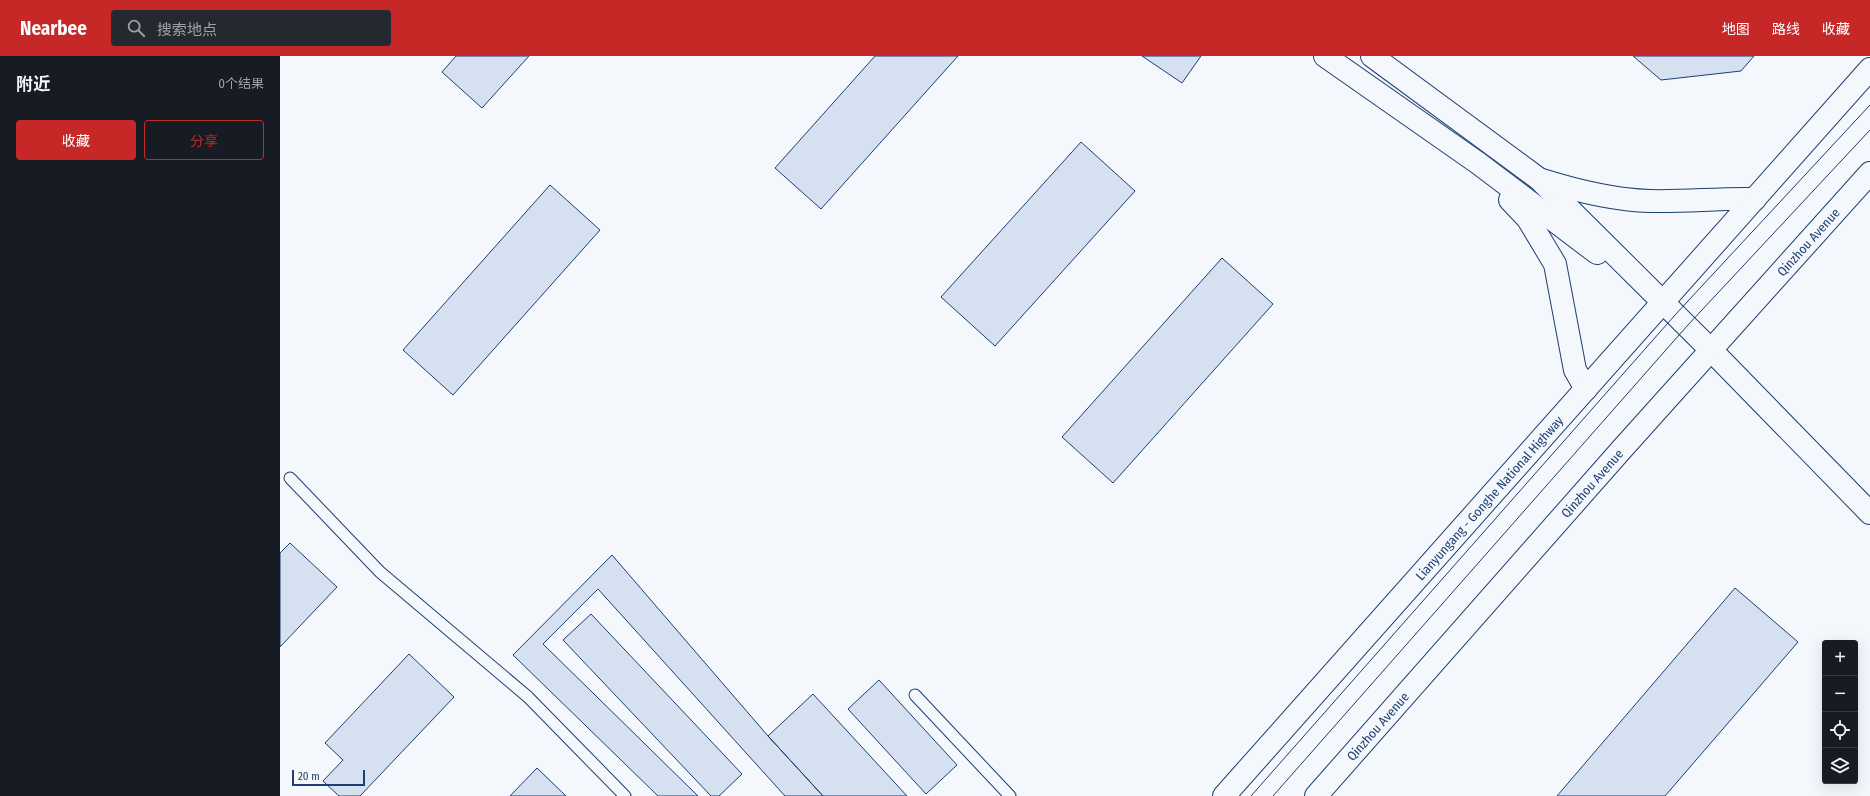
<!DOCTYPE html>
<html lang="zh">
<meta charset="utf-8">
<style>
:root{--surface:#171b24;--page:#242831;--text:#f1f3f6;--muted:#9ea1a6;--line:#363941;--accent:#c62828}
body{margin:0;font-family:"Fira Sans Condensed","Noto Sans SC",sans-serif;background:var(--page);color:var(--text)}
.controls{position:absolute;right:12px;bottom:12px;display:grid;overflow:hidden;border-radius:4px;box-shadow:0 4px 16px #0002}
.controls button{width:36px;height:36px;display:grid;place-items:center;padding:0;border:0;border-bottom:1px solid var(--line);background:var(--surface);color:var(--text);font:20px sans-serif}
.scale{position:absolute;left:12px;bottom:10px;width:73px;box-sizing:border-box;padding-left:4px;border:2px solid #1d3f73;border-top:0;font-size:11px;line-height:14px;white-space:nowrap;color:#1d3f73;-webkit-text-stroke:3px #f4f7fb;paint-order:stroke}
.list{margin:0;padding:0;list-style:none}
h2{display:flex;justify-content:space-between;align-items:center;height:52px;margin:0;padding:0 16px;font-size:17px}
h2 small{font-size:13px;font-weight:400;color:var(--muted)}
.actions{display:flex;gap:8px;padding:12px 16px}
.actions a{flex:1;padding:9px 0;border:1px solid var(--accent);border-radius:4px;text-align:center;font-size:14px;color:var(--accent)}
.actions .main{background:var(--accent);color:#fff}
.icon{flex:none;width:22px;height:22px;fill:none;stroke:currentColor;stroke-width:2;stroke-linecap:round;stroke-linejoin:round}
.map{position:relative;flex:none;width:1590px;height:740px;overflow:hidden}
header{display:flex;align-items:center;gap:24px;box-sizing:border-box;height:56px;padding:0 20px;background:var(--accent);color:#fff}
header strong{font-size:19px}
nav{display:flex;gap:22px;margin-inline-start:auto;font-size:14px}
.search{width:280px;height:36px;background:var(--page);display:flex;align-items:center;gap:10px;box-sizing:border-box;padding:0 14px;border-radius:4px;color:var(--muted);font-size:15px}
main{display:flex}
aside{flex:1;background:var(--surface)}
.map>svg:first-child{display:block}
</style>
<header>
<strong>Nearbee</strong>
<div class="search"><svg class="icon" aria-label="search" viewBox="0 0 24 24"><circle cx="10" cy="10" r="6"/><path d="M15 15l6 6"/></svg>搜索地点</div>
<nav><a>地图</a><a>路线</a><a>收藏</a></nav>
</header>
<main>
<aside>
<h2>附近<small>0个结果</small></h2>
<ul class="list">
</ul>
<div class="actions"><a class="main">收藏</a><a>分享</a></div>
</aside>
<div class="map">
<svg width="1590" height="740" viewBox="0 0 1590 740">
<rect width="100%" height="100%" fill="#f4f7fb"/>
<path fill="#d5e0f0" stroke="#1d3f73" d="M176 0H249L202 52 162 16Z
M595 0H678L541 153 495 112Z
M862 0H921L902 27Z
M1353 0H1474L1461 15 1381 24Z
M801 86 855 135 715 290 661 241Z
M270 129 320 174 173 339 123 294Z
M942 202 993 248 833 427 782 381Z
M10 487 57 531 0 591V497Z
M332 499 488 680 543 740H505L318 533 263 588 418 740H378L233 599Z
M1455 532 1518 586 1385 740H1277Z
M311 558 462 718 439 740H431L283 584Z
M129 598 174 641 80 740H59L43 725 63 704 45 687Z
M599 624 677 709 646 738 568 653Z
M533 638 627 740H543L488 680Z
M257 712 286 740H230Z"/>
<g fill="none" stroke-linecap="round" stroke-linejoin="round">
<g stroke="#1d3f73" stroke-width="13">
<path id="lane" d="M10 422 100 516 248 641 345 740
M635 639 730 740"/>
</g>
<g stroke="#1d3f73" stroke-width="24">
<path id="street" d="M1431 294 1590 457"/>
</g>
<g stroke="#1d3f73" stroke-width="24">
<g id="highway">
<path d="M1045 0 1198 107 1317 197"/>
<path d="M1092 0 1259 123 1431 294"/>
<path d="M1262 124C1297 135 1334 144 1370 145 1405 146 1440 142 1475 143"/>
<path d="M1230 144 1248 163 1275 208 1295 314 1306 333"/>
<path id="s1" d="M944 740 1590 13"/>
<path id="s2" d="M1036 740 1342 393 1590 117"/>
</g>
</g>
<use href="#lane" stroke="#f4f7fb" stroke-width="11"/>
<use href="#street" stroke="#f4f7fb" stroke-width="22"/>
<use href="#highway" stroke="#f4f7fb" stroke-width="22"/>
<path stroke="#1d3f73" stroke-width="1" d="M971 740 1395 259 1590 49
M993 740 1407 270 1590 74"/>
</g>
<g text-anchor="middle" dominant-baseline="central" stroke-width="3" stroke-linejoin="round" paint-order="stroke">
<g font-size="13" fill="#1d3f73" stroke="#f4f7fb">
<text stroke="none"><textPath href="#s2" startOffset="741">Qinzhou Avenue</textPath></text>
<text stroke="none"><textPath href="#s2" startOffset="417">Qinzhou Avenue</textPath></text>
<text stroke="none"><textPath href="#s1" startOffset="399">Lianyungang - Gonghe National Highway</textPath></text>
<text stroke="none"><textPath href="#s2" startOffset="93">Qinzhou Avenue</textPath></text>
</g>
</g>
</svg>
<div class="controls">
<button>+</button>
<button>−</button>
<button><svg class="icon" aria-label="locate" viewBox="0 0 24 24"><circle cx="12" cy="12" r="6"/><path d="M12 2v4M12 18v4M2 12h4M18 12h4"/></svg></button>
<button><svg class="icon" aria-label="layers" viewBox="0 0 24 24"><path d="M12 4l9 5-9 5-9-5zM3 14l9 5 9-5"/></svg></button>
</div>
<div class="scale">20 m</div>
</div>
</main>
